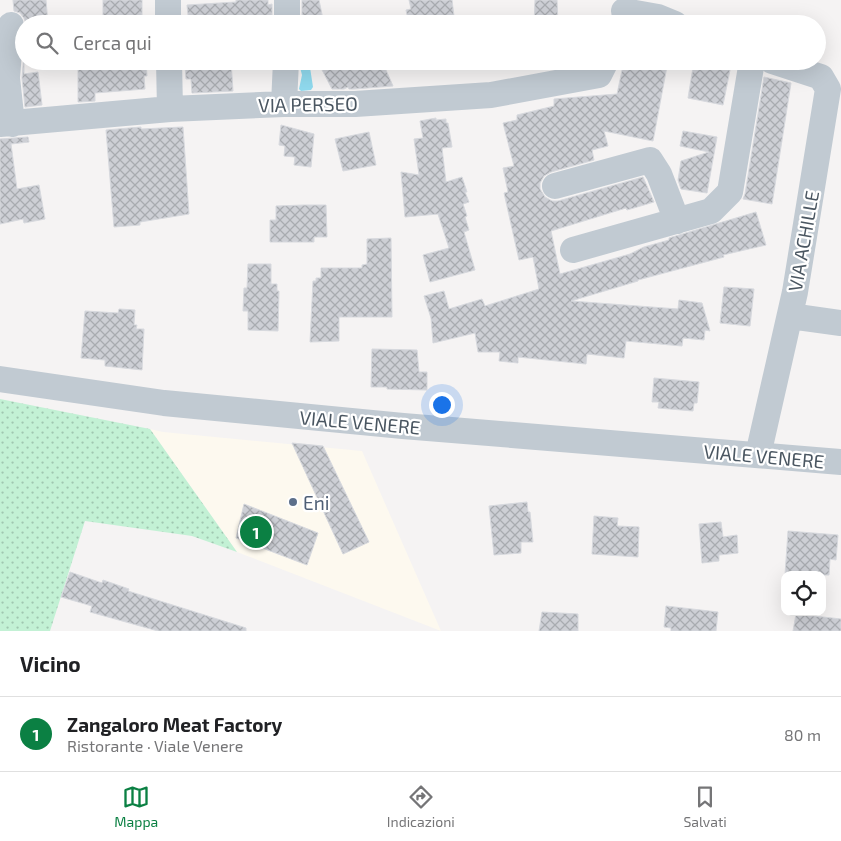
<!DOCTYPE html>
<html lang="it">
<meta charset="utf-8">
<style>
:root{--surface:#fff;--page:#f2f2f2;--text:#202124;--muted:#757577;--line:#e0e0e0;--accent:#0b8043}
body{margin:0;font-family:"Exo 2",sans-serif;background:var(--page);color:var(--text)}
.controls{position:absolute;right:15px;bottom:15px;display:grid;overflow:hidden;border-radius:10px;box-shadow:0 5px 20px #0002}
.controls button{width:45px;height:45px;display:grid;place-items:center;padding:0;border:0;border-bottom:1px solid var(--line);background:var(--surface);color:var(--text);font:25px sans-serif}
.you{position:absolute;left:441px;top:404px;width:18px;height:18px;margin:-12px;border:4px solid #fff;border-radius:50%;background:#1a73e8;box-shadow:0 0 0 8px #1a73e833}
.badge{display:grid;place-items:center;width:32px;height:32px;border-radius:50%;background:var(--accent);color:#fff;font-size:16px;font-weight:700}
.pin{position:absolute;translate:-50% -50%;border:2px solid #fff;box-shadow:0 1px 5px #0006}
.list{margin:0;padding:0;list-style:none}
h2{display:flex;justify-content:space-between;align-items:center;height:65px;margin:0;padding:0 20px;font-size:21px}
h2 small{font-size:16px;font-weight:400;color:var(--muted)}
.list li{display:grid;grid-template-columns:32px 1fr auto;gap:15px;align-items:center;box-sizing:border-box;height:75px;padding:0 20px;border-top:1px solid var(--line)}
.list b{display:block;font-size:19px;white-space:nowrap}
.list p{margin:0;font-size:16px;white-space:nowrap;color:var(--muted)}
.list em{font-size:16px;font-style:normal;color:var(--muted)}
.icon{flex:none;width:28px;height:28px;fill:none;stroke:currentColor;stroke-width:2;stroke-linecap:round;stroke-linejoin:round}
.map{position:relative;flex:none;width:841px;height:631px;overflow:hidden}
.search{position:absolute;background:var(--surface);box-shadow:0 5px 20px #0002;left:15px;right:15px;top:15px;height:55px;display:flex;align-items:center;gap:12px;box-sizing:border-box;padding:0 18px;border-radius:28px;color:var(--muted);font-size:19px}
.sheet{height:140px;background:var(--surface)}
nav{display:flex;justify-content:space-around;align-items:center;box-sizing:border-box;height:70px;border-top:1px solid var(--line);background:var(--surface);font-size:14px;color:var(--muted)}
nav a{display:grid;justify-items:center;gap:2px}
nav .on{color:var(--accent)}
.map>svg:first-child{display:block}
</style>
<div class="map">
<svg width="841" height="631" viewBox="0 0 841 631">
<defs>
<pattern id="grass-dots" width="8" height="8" patternUnits="userSpaceOnUse" patternTransform="scale(1.25)"><rect width="8" height="8" fill="#c3f1d5"/><path d="M2 2h.1M6 6h.1" fill="none" stroke="#a0c6b0" stroke-width="1.8" stroke-linecap="round"/></pattern>
<pattern id="building-cross-hatch" width="8" height="8" patternUnits="userSpaceOnUse" patternTransform="scale(1.25)"><rect width="8" height="8" fill="#cdcfd5"/><path d="M0 0l8 8M0 8l8-8" fill="none" stroke="#a8abb0"/></pattern>
</defs>
<rect width="100%" height="100%" fill="#f5f3f3"/>
<path fill="#fdf9ef" d="M150 429 163 432 362 451 441 631 237 552Z"/>
<path fill="url(#grass-dots)" d="M0 399 150 429 237 552 192 536 85 521 50 631H0Z"/>
<path fill="#90daee" d="M309 61 313 87 311 90 301 91 299 89 302 75 299 63Z"/>
<path fill="url(#building-cross-hatch)" stroke="#d7d9de" d="M13 0H46L48 24H26L24 18 20 13 14 11Z
M103 0H142V24H103Z
M236 0H268V5L272 4V24H189L187 5 236 2Z
M302 0H319L324 24H302Z
M409 0H452L454 16 409 24 406 10 411 9Z
M535 0H557L558 24H534Z
M24 55V74L38 72 42 105 25 107 22 78Z
M78 61H92V66L146 62 147 76H144L145 89 95 93V101L78 102Z
M213 61H231L233 91 192 93 191 79H186L185 65 213 63Z
M333 61H382L393 86 354 89H349L348 87 344 89H332L320 66Z
M624 61H668L653 141 604 131 608 146 592 150 594 160 551 172 544 176 540 183V189L545 197 552 201H558L643 177 654 202 627 210 626 208 551 231 560 274 630 254 644 247 669 240V238L756 212 766 245 723 255 724 257 638 280V281L571 301 678 309 679 300 702 303 710 331 705 330 704 340 683 338 682 346 626 341 624 358 587 354 586 364 518 357V363L499 361 500 352H478L475 333 433 343 431 318 424 296 444 291 449 309 482 299 485 306 539 289 533 257 519 260 504 193 508 192 503 168 514 166 503 123 517 120V115L554 106V99L617 94Z
M694 61 716 64 715 67 730 70 723 105 688 98Z
M764 77 791 83 772 204 743 199 745 194Z
M436 118V120L446 119V123H448L452 147 442 148 446 182 462 177 467 192H465L469 202 463 204 467 216 465 217 469 230 464 232 475 270 430 282 423 255 449 248 438 214 405 217 401 172 419 175 414 139 423 138 420 121Z
M281 125 314 134 311 167 294 165 295 157 284 156 285 146 279 145Z
M141 127V129L183 127 189 214 140 222V225L114 227 106 130Z
M683 131 717 137 707 193 681 189 678 180 681 161 709 152 680 146Z
M369 132 376 165 343 171 335 139Z
M28 137 29 142 11 144 17 189 39 185 45 219 24 223 23 219 0 224V139Z
M304 205H326L327 237H314V242H270V220H276V206Z
M391 238 392 317H339V341L310 342 313 281H316V278H321V268H362V265L367 264V239Z
M248 264H271V284H277V291H279L278 331 248 330V311H243L244 288H247Z
M724 287 754 289 750 326 720 323Z
M119 309 135 310 134 325H137L136 329H144L142 370 105 366V360L81 358 85 311 118 313Z
M372 349 417 350 419 372H427V390L387 389V387H371Z
M654 378 699 382 697 403H694L693 411 658 408 659 402H652Z
M292 443 323 446 369 542 343 554Z
M527 502 528 512H530L533 542H521V553L494 555 489 506Z
M244 504 318 533 307 565 236 538Z
M594 516 618 518 617 526 639 527 638 557 592 554Z
M721 522 723 537 737 535 738 553 719 555V561L702 563 699 524Z
M788 531 838 535 836 560 830 559 829 575H785Z
M70 572 102 583 103 580 129 589 128 591 246 628V631H158L90 612 92 606 61 597Z
M666 606 718 612 716 631H671V628L664 627Z
M542 612 578 614V631H539Z
M796 614 841 619V631H793Z"/>
<g fill="none" stroke-linecap="round" stroke-linejoin="round">
<path stroke="#c1cad2" stroke-width="26" d="M168 0V24
M624 11 658 17 675 24
M287 24V0
M11 25 7 78 12 124
M169 61 170 109
M284 104 286 61
M0 124 170 109 284 104H355L491 95 599 75 606 61
M555 186 650 160 659 174 677 221
M573 250 711 211 730 192 752 61
M790 316 841 323
M0 379 164 403 403 426 841 462
M758 455 795 292 828 89 821 77 772 61"/>
</g>
<circle fill="#5c6f8a" stroke="#fff" stroke-width="2" cx="293" cy="502" r="5"/>
<g text-anchor="middle" dominant-baseline="central" stroke-width="4.5" stroke-linejoin="round" paint-order="stroke">
<g font-size="19" fill="#4a5661" stroke="#fff">
<text transform="translate(308 104) rotate(-1)">VIA PERSEO</text>
<text transform="translate(803 241) rotate(-80)">VIA ACHILLE</text>
<text transform="translate(360 422) rotate(5)">VIALE VENERE</text>
<text transform="translate(764 456) rotate(5)">VIALE VENERE</text>
</g>
<g font-size="19" fill="#4e5e75" stroke="#fff" text-anchor="start">
<text x="303" y="502">Eni</text>
</g>
</g>
</svg>
<div class="controls">
<button><svg class="icon" aria-label="locate" viewBox="0 0 24 24"><circle cx="12" cy="12" r="6"/><path d="M12 2v4M12 18v4M2 12h4M18 12h4"/></svg></button>
</div>
<div class="you"></div>
<div class="pin badge" style="left:256px;top:532px">1</div>
<div class="search"><svg class="icon" aria-label="search" viewBox="0 0 24 24"><circle cx="10" cy="10" r="6"/><path d="M15 15l6 6"/></svg>Cerca qui</div>
</div>
<section class="sheet">
<h2>Vicino<small></small></h2>
<ul class="list">
<li><span class="badge">1</span><div><b>Zangaloro Meat Factory</b><p>Ristorante · Viale Venere</p></div><em>80 m</em></li>
</ul>
</section>
<nav>
<a class="on"><svg class="icon" aria-label="map" viewBox="0 0 24 24"><path d="M3 6l6-2 6 2 6-2v14l-6 2-6-2-6 2zM9 4v14M15 6v14"/></svg>Mappa</a>
<a><svg class="icon" aria-label="directions" viewBox="0 0 24 24"><path d="M12 3l9 9-9 9-9-9zM9 14v-3h6M13 9l2 2-2 2"/></svg>Indicazioni</a>
<a><svg class="icon" aria-label="saved" viewBox="0 0 24 24"><path d="M7 4h10v16l-5-4-5 4z"/></svg>Salvati</a>
</nav>
